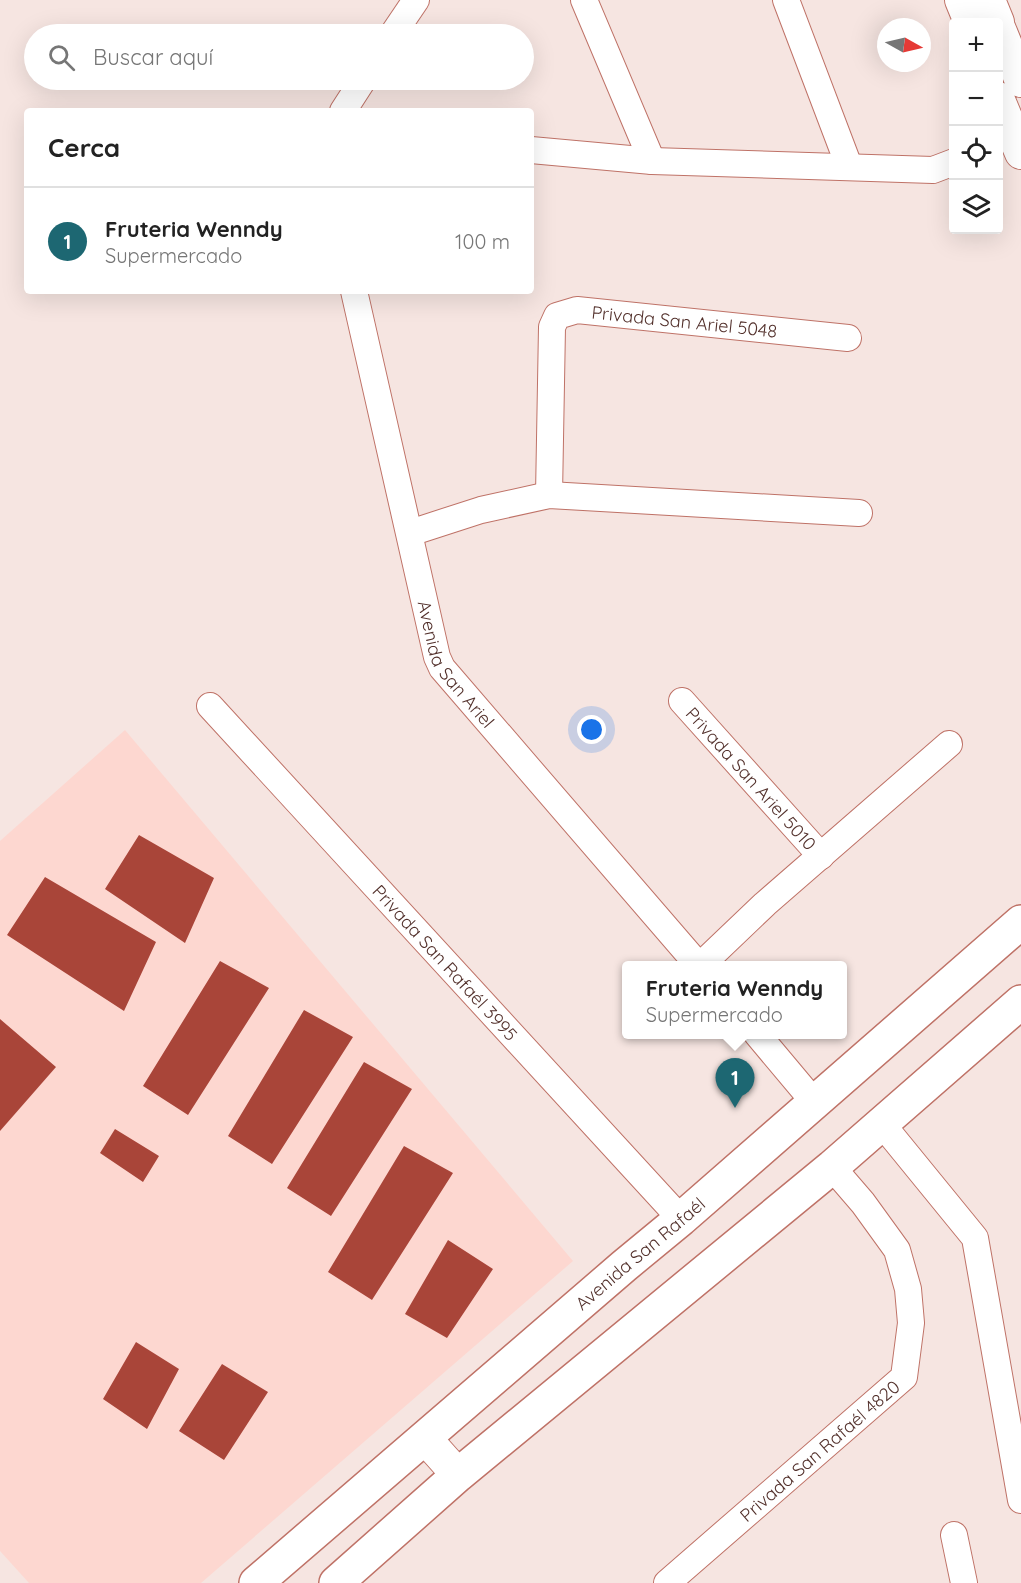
<!DOCTYPE html>
<html lang="es">
<meta charset="utf-8">
<style>
:root{--surface:#fff;--page:#f2f2f2;--text:#222;--muted:#767676;--line:#e0e0e0;--accent:#1d6772}
body{margin:0;font-family:Quicksand,sans-serif;background:var(--page);color:var(--text)}
.controls{position:absolute;right:18px;top:18px;display:grid;overflow:hidden;border-radius:6px;box-shadow:0 6px 24px #0002}
.controls button{width:54px;height:54px;display:grid;place-items:center;padding:0;border:0;border-bottom:2px solid var(--line);background:var(--surface);color:var(--text);font:30px sans-serif}
.compass{position:absolute;left:877px;top:18px;width:54px;height:54px;border-radius:50%;background:var(--surface);box-shadow:0 6px 24px #0002;rotate:98deg}
.you{position:absolute;left:592px;top:730px;width:21px;height:21px;margin:-15px;border:4px solid #fff;border-radius:50%;background:#1a73e8;box-shadow:0 0 0 9px #1a73e833}
.badge{display:grid;place-items:center;width:39px;height:39px;border-radius:50%;background:var(--accent);color:#fff;font-size:20px;font-weight:700}
.pin{position:absolute;translate:-50% -50px;filter:drop-shadow(0 2px 3px #0008)}
.pin::after{content:'';position:absolute;top:32px;width:21px;height:18px;background:inherit;clip-path:polygon(0 0,100% 0,50% 100%)}
.popup{position:absolute;left:622px;top:961px;width:225px;height:78px;box-sizing:border-box;display:grid;place-content:center;border-radius:6px;background:var(--surface);filter:drop-shadow(0 2px 4px #0005);font-size:20px;white-space:nowrap;color:var(--muted)}
.popup b{font-size:22px;color:var(--text)}
.popup::after{content:'';position:absolute;left:50%;top:100%;margin-left:-12px;border:12px solid transparent;border-top-color:var(--surface)}
.list{margin:0;padding:0;list-style:none}
h2{display:flex;justify-content:space-between;align-items:center;height:78px;margin:0;padding:0 24px;font-size:26px}
h2 small{font-size:20px;font-weight:400;color:var(--muted)}
.list li{display:grid;grid-template-columns:39px 1fr auto;gap:18px;align-items:center;box-sizing:border-box;height:108px;padding:0 24px;border-top:2px solid var(--line)}
.list b{display:block;font-size:22px;white-space:nowrap}
.list p{margin:0;font-size:20px;white-space:nowrap;color:var(--muted)}
.list em{font-size:20px;font-style:normal;color:var(--muted)}
.icon{flex:none;width:33px;height:33px;fill:none;stroke:currentColor;stroke-width:2;stroke-linecap:round;stroke-linejoin:round}
.map{position:relative;flex:none;width:1021px;height:1583px;overflow:hidden}
.search{position:absolute;background:var(--surface);box-shadow:0 6px 24px #0002;left:24px;top:24px;width:510px;height:66px;display:flex;align-items:center;gap:15px;box-sizing:border-box;padding:0 21px;border-radius:33px;color:var(--muted);font-size:22px}
.panel{position:absolute;background:var(--surface);box-shadow:0 6px 24px #0002;left:24px;top:108px;width:510px;height:186px;border-radius:6px}
.map>svg:first-child{display:block}
</style>
<div class="map">
<svg width="1021" height="1583" viewBox="0 0 1021 1583">
<rect width="100%" height="100%" fill="#f6e5e1"/>
<path fill="#fdd7d0" d="M125 730 573 1261 201 1583H29L0 1551V841Z"/>
<path fill="#a94539" d="M139 835 214 878 185 943 105 889Z
M45 877 156 942 124 1011 7 935Z
M220 961 269 988 188 1115 143 1086Z
M304 1010 353 1037 272 1164 228 1136Z
M0 1019 56 1067 0 1131Z
M364 1062 412 1089 331 1216 287 1188Z
M115 1129 159 1156 143 1182 100 1153Z
M404 1146 453 1173 372 1300 328 1272Z
M448 1240 493 1269 447 1338 405 1314Z
M136 1342 179 1369 147 1429 103 1399Z
M222 1364 268 1392 224 1460 179 1431Z"/>
<g fill="none" stroke-linecap="round" stroke-linejoin="round">
<g stroke="#bf7267" stroke-width="28">
<g id="minor">
<path d="M584 0 652 161"/>
<path d="M786 0 849 166"/>
<path d="M393 34 416 0"/>
<path d="M343 111 363 80"/>
<path d="M531 150 652 161 933 170 954 162"/>
<path id="s1" d="M354 291 437 657 442 668 699 966"/>
<path id="s2" d="M549 495 552 327 557 316 577 310 848 338"/>
<path d="M410 533 481 510 549 495 859 513"/>
<path id="s3" d="M682 701 821 856"/>
<path id="s4" d="M210 706 681 1219"/>
<path d="M700 966 765 904 949 744"/>
<path d="M757 1034 814 1102"/>
<path d="M882 1124 975 1238 1021 1500"/>
<path d="M954 1535 964 1583"/>
<path id="s5" d="M667 1583 904 1377 911 1323 908 1289 897 1250 863 1203 832 1167"/>
</g>
</g>
<g stroke="#bf7267" stroke-width="34">
<path id="tertiary" d="M961 0 970 22
M989 0 998 22
M998 25 1021 81
M998 98 1021 153
M425 1438 458 1475"/>
</g>
<g stroke="#bf7267" stroke-width="36">
<g id="secondary">
<path id="s6" d="M256 1583 624 1266 681 1219 1021 922"/>
<path d="M336 1583 458 1475 832 1167 1021 1002"/>
</g>
</g>
<use href="#minor" stroke="#fff" stroke-width="26"/>
<use href="#tertiary" stroke="#fff" stroke-width="32"/>
<use href="#secondary" stroke="#fff" stroke-width="33"/>
</g>
<g text-anchor="middle" dominant-baseline="central" stroke-width="6" stroke-linejoin="round" paint-order="stroke">
<g font-size="18" fill="#53312c" stroke="#f6e5e1">
<text stroke="none"><textPath href="#s2" startOffset="309">Privada San Ariel 5048</textPath></text>
<text stroke="none"><textPath href="#s1" startOffset="390">Avenida San Ariel</textPath></text>
<text stroke="none"><textPath href="#s3" startOffset="104">Privada San Ariel 5010</textPath></text>
<text stroke="none"><textPath href="#s4" startOffset="348">Privada San Rafaél 3995</textPath></text>
<text stroke="none"><textPath href="#s6" startOffset="506">Avenida San Rafaél</textPath></text>
<text stroke="none"><textPath href="#s5" startOffset="202">Privada San Rafaél 4820</textPath></text>
</g>
</g>
</svg>
<div class="controls">
<button>+</button>
<button>−</button>
<button><svg class="icon" aria-label="locate" viewBox="0 0 24 24"><circle cx="12" cy="12" r="6"/><path d="M12 2v4M12 18v4M2 12h4M18 12h4"/></svg></button>
<button><svg class="icon" aria-label="layers" viewBox="0 0 24 24"><path d="M12 4l9 5-9 5-9-5zM3 14l9 5 9-5"/></svg></button>
</div>
<svg class="compass" viewBox="-18 -18 36 36"><path d="M0-13l5 13h-10z" fill="#e53935"/><path d="M0 13l5-13h-10z" fill="#767676"/></svg>
<div class="you"></div>
<div class="pin badge" style="left:735px;top:1108px">1</div>
<div class="popup"><b>Fruteria Wenndy</b>Supermercado</div>
<div class="search"><svg class="icon" aria-label="search" viewBox="0 0 24 24"><circle cx="10" cy="10" r="6"/><path d="M15 15l6 6"/></svg>Buscar aquí</div>
<section class="panel">
<h2>Cerca<small></small></h2>
<ul class="list">
<li><span class="badge">1</span><div><b>Fruteria Wenndy</b><p>Supermercado</p></div><em>100 m</em></li>
</ul>
</section>
</div>
